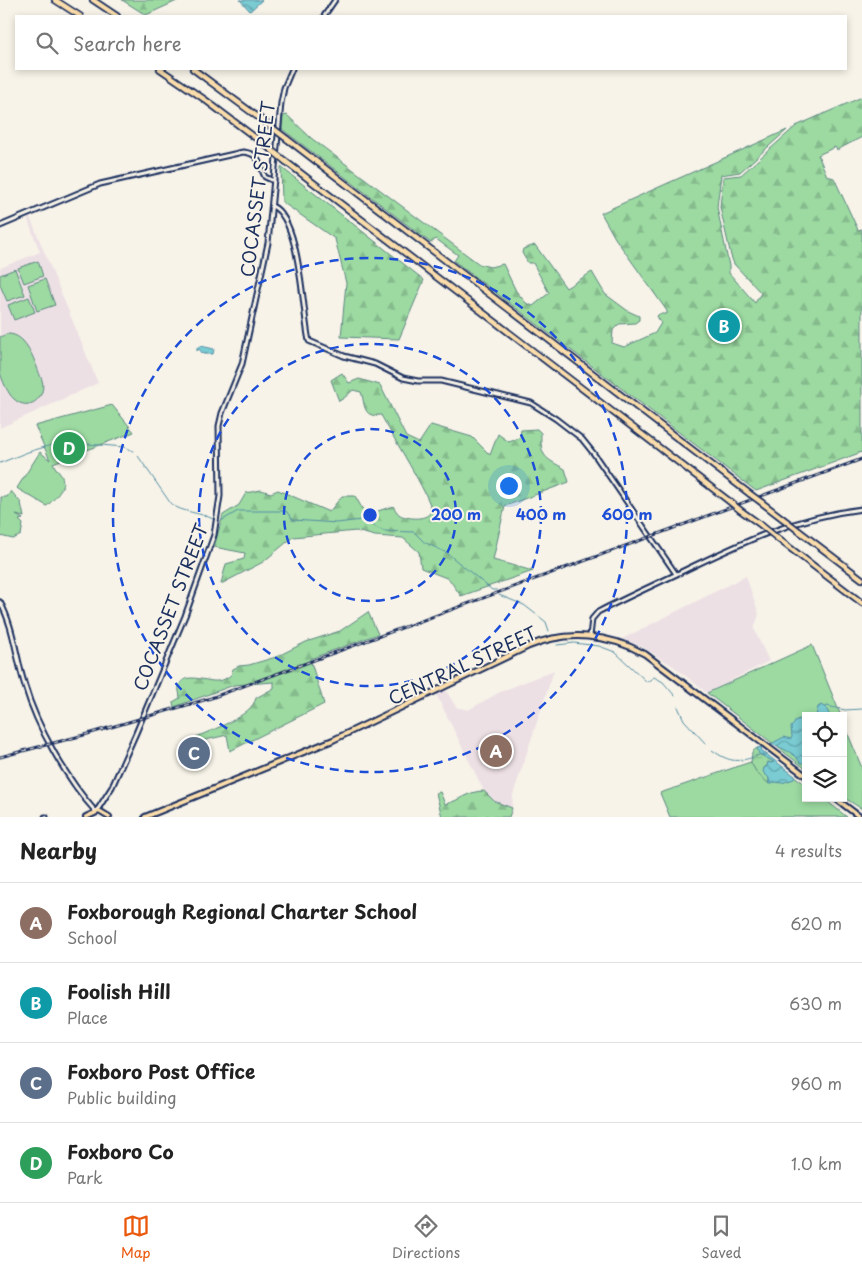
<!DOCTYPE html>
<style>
:root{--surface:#fff;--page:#f6f6f6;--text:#222;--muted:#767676;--line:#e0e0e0;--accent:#ea580c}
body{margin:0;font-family:"Playpen Sans",sans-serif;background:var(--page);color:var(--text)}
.controls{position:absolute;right:15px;bottom:15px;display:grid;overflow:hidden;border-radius:0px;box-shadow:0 2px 8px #0003}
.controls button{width:45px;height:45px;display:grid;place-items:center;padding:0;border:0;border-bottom:1px solid var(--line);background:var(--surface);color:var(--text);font:25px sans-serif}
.you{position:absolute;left:508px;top:485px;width:18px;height:18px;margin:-12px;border:4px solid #fff;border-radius:50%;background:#1a73e8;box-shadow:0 0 0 8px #1a73e833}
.badge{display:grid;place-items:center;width:32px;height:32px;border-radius:50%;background:var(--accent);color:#fff;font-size:16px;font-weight:700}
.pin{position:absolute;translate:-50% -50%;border:2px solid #fff;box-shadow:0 1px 5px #0006}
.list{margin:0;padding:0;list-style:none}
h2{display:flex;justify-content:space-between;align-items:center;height:65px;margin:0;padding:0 20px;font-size:21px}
h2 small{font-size:16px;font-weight:400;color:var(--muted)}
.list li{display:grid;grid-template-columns:32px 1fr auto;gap:15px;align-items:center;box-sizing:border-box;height:80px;padding:0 20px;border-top:1px solid var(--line)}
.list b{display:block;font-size:19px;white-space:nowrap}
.list p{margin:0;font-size:16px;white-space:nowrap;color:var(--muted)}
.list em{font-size:16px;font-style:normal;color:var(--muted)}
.icon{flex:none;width:28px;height:28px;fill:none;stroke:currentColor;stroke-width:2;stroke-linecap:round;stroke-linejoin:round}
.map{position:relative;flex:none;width:862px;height:817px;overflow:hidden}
.search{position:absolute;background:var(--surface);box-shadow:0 2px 8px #0003;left:15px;right:15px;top:15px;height:55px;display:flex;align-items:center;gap:12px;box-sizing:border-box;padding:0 18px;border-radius:0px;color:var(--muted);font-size:19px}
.sheet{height:385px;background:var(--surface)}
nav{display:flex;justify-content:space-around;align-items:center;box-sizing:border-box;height:70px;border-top:1px solid var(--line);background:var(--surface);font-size:14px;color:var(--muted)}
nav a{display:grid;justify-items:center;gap:2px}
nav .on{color:var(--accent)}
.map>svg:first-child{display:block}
</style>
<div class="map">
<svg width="862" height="817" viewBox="0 0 862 817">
<defs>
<pattern id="forest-firs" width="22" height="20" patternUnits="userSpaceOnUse" patternTransform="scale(1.25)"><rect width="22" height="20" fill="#9cdaa1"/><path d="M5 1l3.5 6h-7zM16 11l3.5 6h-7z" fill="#86bb8d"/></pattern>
<pattern id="wetland-marsh" width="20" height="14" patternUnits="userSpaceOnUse" patternTransform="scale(1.25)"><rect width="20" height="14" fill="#9cdaa1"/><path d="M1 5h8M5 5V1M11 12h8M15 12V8" fill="none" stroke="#86bb8d"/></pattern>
<pattern id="water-waves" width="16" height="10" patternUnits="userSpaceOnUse" patternTransform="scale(1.25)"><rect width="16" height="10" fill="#7acbd2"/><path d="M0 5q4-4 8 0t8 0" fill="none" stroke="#63a5ae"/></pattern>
</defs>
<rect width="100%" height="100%" fill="#f7f3e8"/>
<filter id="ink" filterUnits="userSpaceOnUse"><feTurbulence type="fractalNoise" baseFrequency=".02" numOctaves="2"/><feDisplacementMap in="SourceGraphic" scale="10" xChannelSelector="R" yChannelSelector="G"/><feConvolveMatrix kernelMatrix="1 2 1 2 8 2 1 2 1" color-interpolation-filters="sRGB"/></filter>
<g filter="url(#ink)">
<path fill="#ede0e5" d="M30 217 98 383 0 428V268L40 252 27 218Z
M746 576 759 614 754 629 769 661 707 693 673 666 642 647 622 639Z
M554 670 513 795 512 808 494 801 484 791 436 694 445 689 456 707 468 710 500 692Z"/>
<path fill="#9cdaa1" stroke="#5c8480" d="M38 261 43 276 24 283 18 268Z
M15 269 25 295 7 301 0 285V275Z
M45 279 55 305 37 311 28 285Z
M29 297 35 312 14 320 8 305Z
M7 334C28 333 35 364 42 380 47 397 29 413 14 399 8 394 2 380 0 372 0 361 0 347 0 337Z
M112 405 134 432 53 463C55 468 60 473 62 477 66 489 54 499 47 506L18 489 17 488 40 452 50 460 35 426Z
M11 491 21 503 24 517 16 515 23 519 19 520 23 524 21 535 13 539 0 536 1 497H7Z
M812 645 841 716H806V769L707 693Z
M843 722 862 768V809L843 797Z
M497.5 756a5.5 5.5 0 1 1 11 0a5.5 5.5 0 1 1-11 0Z
M768 756 806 785V798H823L847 817H670L660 793Z"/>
<path fill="url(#forest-firs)" stroke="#5c8480" d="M122 0H179L146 15Z
M862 97V137L837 150 835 147 818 155 827 176 834 178 858 230 862 229V452L756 491 454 261 458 255 436 239 431 243 282 129 283 116 287 115 311 138 479 264 490 267 503 264 516 291 526 303 533 306 549 293 533 263H528L522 253 523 249 535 245 566 288 592 272 605 294 628 311 639 316V320L635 323 619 324 613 330 612 343 624 347 655 333 661 323 657 316 659 314H667V311L615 238 601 213 787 130 740 172 721 175 717 207 729 266V273L755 303 761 293 734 264 731 256 720 207 723 177 741 175 796 126Z
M281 167 424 280 399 339 341 337 346 283 335 239 282 202Z
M342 373 349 383 359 379 380 385 406 437 419 443 431 425 472 437 490 455 498 434 509 442 520 438 521 430 537 429 541 433C540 457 545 458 565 469L569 482 505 506 493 560 533 571 461 596 449 579 421 568 419 552 403 538 375 536 356 531 293 537 263 562 221 584 226 564 244 559 245 553 214 547 223 515 239 505 246 493 261 490 271 493 278 490 329 512 342 496H355L366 515 393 506C395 509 397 513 400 515 408 519 429 521 431 510 433 501 388 429 381 415 378 415 375 416 372 415 363 413 364 399 361 392L353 390 344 398 339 401 331 380Z
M368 612 378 634 310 659 324 704 230 751 227 735 197 742 196 737C212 730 252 716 256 698L274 688V682L234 685 174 707 173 702 180 698C180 694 178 690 179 686 184 671 206 682 217 681 222 681 227 678 231 675L233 669 239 666 249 665 276 657 306 642 340 631Z
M484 791 494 801 512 808 509 817H442L436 793 440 792 445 804C460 801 467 791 484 791Z"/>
<path fill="url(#wetland-marsh)" stroke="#5c8480" d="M757 748 760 755 764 756 774 762 771 763 768 762 767 766 764 768V773L769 778V784L757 773 751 763 752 752Z"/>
<path fill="url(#water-waves)" stroke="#548da4" d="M240 0H262L250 11Z
M201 346 214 349 213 354H203L199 349 197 351V348Z
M821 705 826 708 830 716H816L818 707Z
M800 719 806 720V763C797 764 800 759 794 755 787 750 779 747 771 744L784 737 791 739 792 737 791 727 794 724 796 720Z
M761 747 762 751 795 776 794 779 782 783 775 782 772 784H769V778L763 772 764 768 767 766 768 762 771 763 774 762 759 754 757 748Z"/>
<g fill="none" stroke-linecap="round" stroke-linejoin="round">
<path stroke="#548da4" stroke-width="1" d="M138 456 171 504C183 513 200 512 213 519
M0 463 28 452 62 442 125 447 133 451
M221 521 238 511H286L293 520 337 523 361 520 384 531 414 532 424 542 447 553 492 590H497
M499 595 524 605 546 622 549 631
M557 645 574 643 599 646 615 652 647 682 654 677 663 682 675 696
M678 707 684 720 706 744
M825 707 827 706 845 710 862 709
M712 750C730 763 738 763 759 755"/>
<g stroke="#1b2f5e" stroke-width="7">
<path id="tertiary" d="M272 206C301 219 302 310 309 341L344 356 375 364 403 378 418 381H441L531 403 556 419 582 439 594 454 676 574
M0 226 100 184 243 152C260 153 259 165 265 177L274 181
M45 817H46"/>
</g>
<g stroke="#1b2f5e" stroke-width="7">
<path id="secondary" d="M324 16 335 0
M0 602C14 627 16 658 25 686 37 727 67 780 96 812L112 787 136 733 185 616 214 535 220 496 219 426 222 413 242 364 268 243 281 103 284 88 292 69
M590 636 592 619 598 612C625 598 654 585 681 572 741 543 795 517 862 509"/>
</g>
<g stroke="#1b2f5e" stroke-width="8">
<path id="primary" d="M835 798 860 817
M86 817 99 811 109 817
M145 817 333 740 529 646C567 630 609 634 645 654L806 776"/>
</g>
<g stroke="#1b2f5e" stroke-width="8">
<path id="motorway" d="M55 0 80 16
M93 0 117 16
M160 69 204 99 269 148
M193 69 270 126
M287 139 750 494
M285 161 729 501
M761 502 782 518
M740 510 761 525
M799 531 862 579
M777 538 862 603"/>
</g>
<use href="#tertiary" stroke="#f7f3e8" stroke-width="3"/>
<use href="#secondary" stroke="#f7f3e8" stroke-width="3"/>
<use href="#primary" stroke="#fbddab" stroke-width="4"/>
<use href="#motorway" stroke="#fbddab" stroke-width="4.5"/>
<g stroke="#1b2f5e" stroke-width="3">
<path id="rail" d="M0 757 84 735 211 698 862 459"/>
</g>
<use href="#rail" stroke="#f7f3e8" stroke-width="1" stroke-dasharray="4" stroke-linecap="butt"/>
<g stroke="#1b2f5e" stroke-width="8" stroke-linecap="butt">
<path id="motorway-bridge" d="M270 126 287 139
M269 148 285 161
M750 494 761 502
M729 501 740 510
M782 518 799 531
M761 525 777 538"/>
</g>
<use href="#motorway-bridge" stroke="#fbddab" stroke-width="4.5"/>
</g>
</g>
<g fill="none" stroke="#1d4ed8" stroke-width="2.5" stroke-dasharray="9 6">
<circle cx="370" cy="515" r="86"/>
<circle cx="370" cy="515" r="171"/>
<circle cx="370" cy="515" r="257"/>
</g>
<g text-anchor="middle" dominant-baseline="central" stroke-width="4" stroke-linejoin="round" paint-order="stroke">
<g font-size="18" fill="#1b2f5e" stroke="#f7f3e8">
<text transform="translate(257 189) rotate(-83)">COCASSET STREET</text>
<text transform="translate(170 607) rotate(-69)">COCASSET STREET</text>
<text transform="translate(462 665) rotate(-25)">CENTRAL STREET</text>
</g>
</g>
<circle cx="370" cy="515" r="8" fill="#1d4ed8" stroke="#f7f3e8" stroke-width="2.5"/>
<g font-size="15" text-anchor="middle" font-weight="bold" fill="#1d4ed8" stroke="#f7f3e8" stroke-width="4" stroke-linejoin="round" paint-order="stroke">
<text x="456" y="520">200 m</text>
<text x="541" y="520">400 m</text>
<text x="627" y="520">600 m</text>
</g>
</svg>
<div class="controls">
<button><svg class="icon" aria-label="locate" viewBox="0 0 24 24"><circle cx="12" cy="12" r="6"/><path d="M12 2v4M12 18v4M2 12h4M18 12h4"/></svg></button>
<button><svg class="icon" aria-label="layers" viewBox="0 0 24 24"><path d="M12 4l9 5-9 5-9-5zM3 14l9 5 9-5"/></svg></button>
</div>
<div class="you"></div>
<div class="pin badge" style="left:496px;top:751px;background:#8d6e63">A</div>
<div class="pin badge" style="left:724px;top:326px;background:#0f9aa8">B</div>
<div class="pin badge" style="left:194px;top:753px;background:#5c6f8a">C</div>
<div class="pin badge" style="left:69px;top:448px;background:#2e9e5b">D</div>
<div class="search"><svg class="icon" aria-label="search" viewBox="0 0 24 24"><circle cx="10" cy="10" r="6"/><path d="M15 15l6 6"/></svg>Search here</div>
</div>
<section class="sheet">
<h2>Nearby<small>4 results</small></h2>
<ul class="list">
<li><span class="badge" style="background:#8d6e63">A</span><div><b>Foxborough Regional Charter School</b><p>School</p></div><em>620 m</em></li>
<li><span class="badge" style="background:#0f9aa8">B</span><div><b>Foolish Hill</b><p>Place</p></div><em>630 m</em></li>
<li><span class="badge" style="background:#5c6f8a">C</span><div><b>Foxboro Post Office</b><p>Public building</p></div><em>960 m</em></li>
<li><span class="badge" style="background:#2e9e5b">D</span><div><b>Foxboro Co</b><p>Park</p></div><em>1.0 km</em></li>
</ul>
</section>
<nav>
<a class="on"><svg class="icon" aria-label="map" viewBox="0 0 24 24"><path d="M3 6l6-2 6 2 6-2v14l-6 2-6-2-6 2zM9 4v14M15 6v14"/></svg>Map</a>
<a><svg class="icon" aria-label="directions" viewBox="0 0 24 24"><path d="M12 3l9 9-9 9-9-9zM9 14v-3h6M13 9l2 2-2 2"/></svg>Directions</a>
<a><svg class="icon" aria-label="saved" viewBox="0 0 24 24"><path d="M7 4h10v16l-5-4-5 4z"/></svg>Saved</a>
</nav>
